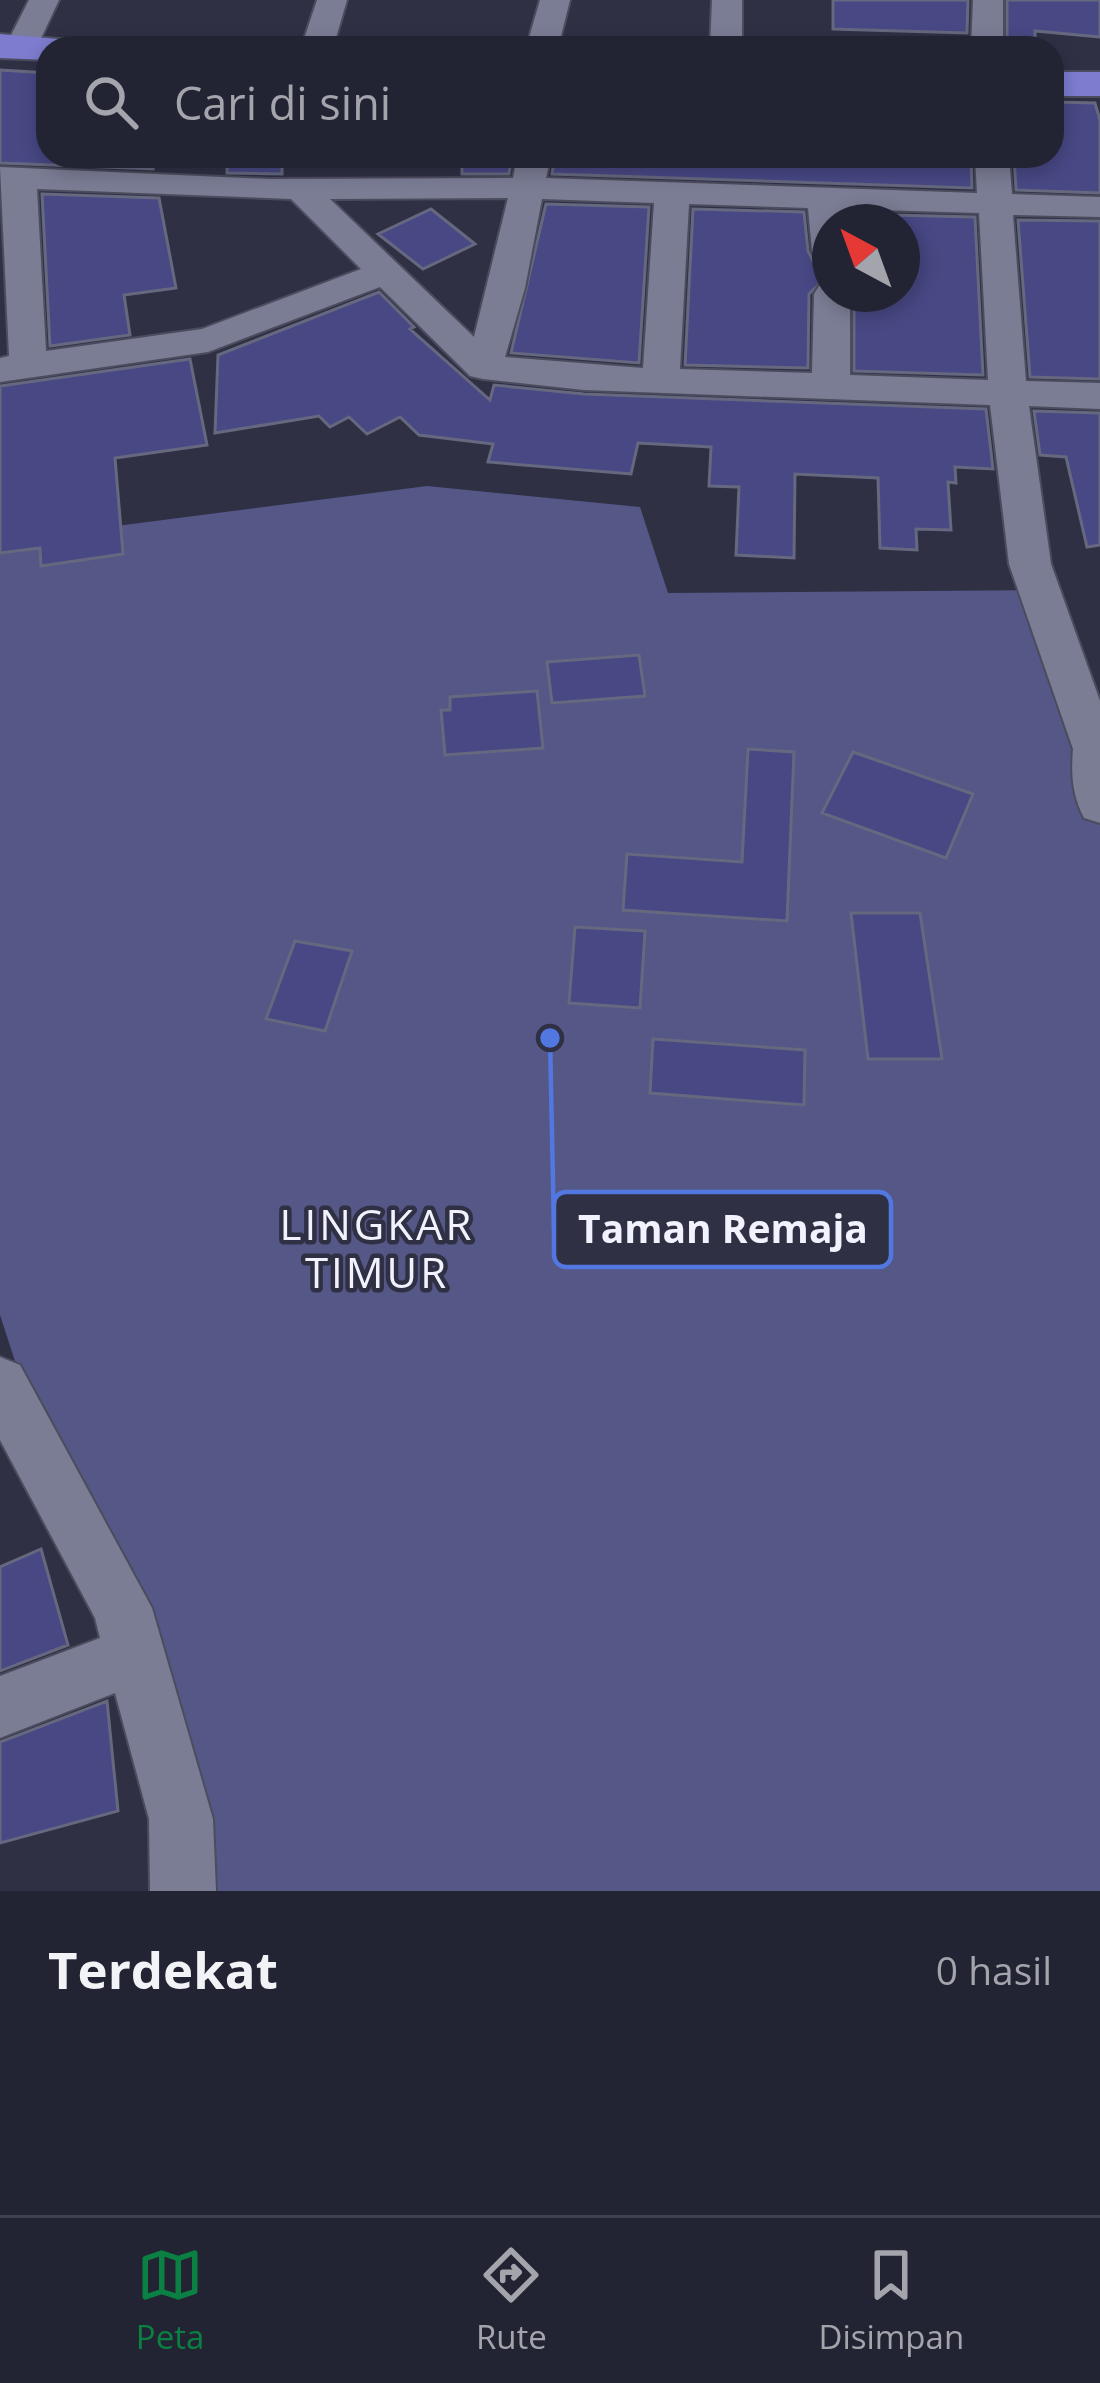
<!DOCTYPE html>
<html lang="id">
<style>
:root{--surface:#232433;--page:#2f303f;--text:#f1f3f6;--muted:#a3a4ac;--line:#40414e;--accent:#0b8043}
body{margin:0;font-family:"Open Sans",sans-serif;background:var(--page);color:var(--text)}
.compass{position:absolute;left:812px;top:204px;width:108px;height:108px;border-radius:50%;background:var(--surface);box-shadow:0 6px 18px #0003;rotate:319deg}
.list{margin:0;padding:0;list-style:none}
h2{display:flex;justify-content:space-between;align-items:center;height:156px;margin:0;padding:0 48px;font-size:51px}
h2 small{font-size:39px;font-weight:400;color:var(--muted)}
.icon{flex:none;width:66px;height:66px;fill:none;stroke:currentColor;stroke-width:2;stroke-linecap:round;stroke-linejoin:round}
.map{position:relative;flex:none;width:1100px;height:1891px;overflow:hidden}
.search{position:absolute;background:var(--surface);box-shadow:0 6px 18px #0003;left:36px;right:36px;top:36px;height:132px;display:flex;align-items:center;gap:30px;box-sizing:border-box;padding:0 42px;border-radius:36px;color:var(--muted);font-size:45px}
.sheet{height:324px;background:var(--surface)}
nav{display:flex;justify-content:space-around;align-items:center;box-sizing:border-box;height:168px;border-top:3px solid var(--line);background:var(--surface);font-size:33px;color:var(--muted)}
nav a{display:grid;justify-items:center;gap:6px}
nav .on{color:var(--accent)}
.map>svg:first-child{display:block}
</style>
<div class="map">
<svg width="1100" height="1891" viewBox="0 0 1100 1891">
<rect width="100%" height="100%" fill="#2f3044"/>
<path fill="#555786" d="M427 486 640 507 668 593 1034 590 1100 761V1891H162L167 1829 0 1315V541Z"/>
<path fill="#484885" stroke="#66687f" stroke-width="3" d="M833 0H968L967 33 833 29Z
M1007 0H1100V37L1035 31V48H1007Z
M0 70 48 73V156H150L153 169 0 163Z
M1052 102 1095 103 1100 120V193L1016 190 1014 156H1052Z
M227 156H282V174L227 173Z
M462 156H512L509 174H462Z
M555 156H971L972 188 552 174Z
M42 194 159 198 176 288 124 295 130 335 50 346Z
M546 204 649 207 639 363 511 353Z
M431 209 475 244 423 269 378 234Z
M693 209 804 212 808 251 813 261 823 265 824 280 809 294 808 368 685 365Z
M848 214 975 217 983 375 854 371V294H902V222H849Z
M1018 220 1100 221V379L1030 377Z
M379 292 414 327 410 329 490 400 494 385 584 394 986 409 993 469 955 467 956 483 948 482 951 530 916 529 917 550 880 548 878 478 795 474 794 558 736 555 739 487 709 486 711 447 638 443 631 474 488 462 493 444 419 435 400 417 367 434 349 417 330 427 319 416 215 433 218 355Z
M190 359 207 445 115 458 123 554 41 566 40 548 0 553V386Z
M1034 411 1100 413V545L1087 547 1066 457 1040 455Z
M639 655 645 696 552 703 547 662Z
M537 691 543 748 445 755 441 710H450V697Z
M748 749 794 752 787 921 623 910 627 854 742 862Z
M853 752 973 794 946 858 822 813Z
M851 913H920L942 1059H868Z
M575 927 645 931 640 1008 569 1003Z
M295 941 352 951 325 1031 266 1019Z
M653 1039 805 1050 804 1105 650 1093Z
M41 1549 68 1645 0 1671V1567Z
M107 1701 118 1811 0 1843V1742Z"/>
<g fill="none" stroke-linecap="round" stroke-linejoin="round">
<g stroke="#4b4c5d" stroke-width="4">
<path id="minor" d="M29 0H59L37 47 21 56 5 47Z
M317 0H347L333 48H301Z
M540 0H570L558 48H526Z
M712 0H742V48H710Z
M973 0H1003V48H971Z
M517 156H551L546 178 977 193 975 156H1009L1012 194 1100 197V217L1013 215 1026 381 1100 383V409L1029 406 1051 564 1100 701V823L1084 818C1072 795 1071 774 1073 749L1009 564 990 405 584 390 483 379 470 376 380 287 208 352 0 382V358L9 356 0 167 269 179 513 178ZM37 189 291 199 361 269 202 329 46 351ZM508 198 474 337 330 199ZM542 199 654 203 643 368 505 357 525 288ZM689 204 808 208 812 251 817 259 830 262V222H845L843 209 979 213 988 380 850 375V294H830V283L819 286 814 294 812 373 680 369Z
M0 1357 20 1365 152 1608 213 1819 216 1891H150L149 1819 115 1693 0 1738V1676L100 1638 95 1618 0 1440Z"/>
</g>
<g stroke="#4b4c5d" stroke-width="4">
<path id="major" d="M0 34 71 40 77 48H48V60L0 58Z
M1052 72H1100V96H1052Z"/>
</g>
<use href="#minor" fill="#7b7d95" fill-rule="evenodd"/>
<use href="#major" fill="#7d7ccf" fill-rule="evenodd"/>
</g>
<g text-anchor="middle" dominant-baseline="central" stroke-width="9" stroke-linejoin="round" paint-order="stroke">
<g font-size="42" letter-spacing="3" fill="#f1f2fd" stroke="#2f3044">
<text x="377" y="1223">LINGKAR<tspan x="377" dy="48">TIMUR</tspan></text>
</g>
</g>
<path fill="none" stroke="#5277e1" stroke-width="4.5" d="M550 1038L554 1230"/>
<circle fill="#5277e1" stroke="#2f3044" stroke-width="4.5" cx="550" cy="1038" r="12"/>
<rect fill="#2f3044" stroke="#5277e1" stroke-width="4.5" x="554" y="1192" width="337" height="75" rx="12"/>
<g font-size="39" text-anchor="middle" font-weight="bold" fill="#f1f2fd">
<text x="723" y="1243">Taman Remaja</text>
</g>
</svg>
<svg class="compass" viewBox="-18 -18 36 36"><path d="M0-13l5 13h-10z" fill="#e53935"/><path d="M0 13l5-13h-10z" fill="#a3a4ac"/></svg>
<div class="search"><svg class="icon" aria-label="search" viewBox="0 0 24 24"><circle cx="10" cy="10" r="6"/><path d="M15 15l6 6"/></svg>Cari di sini</div>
</div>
<section class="sheet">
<h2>Terdekat<small>0 hasil</small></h2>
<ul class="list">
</ul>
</section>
<nav>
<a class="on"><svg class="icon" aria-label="map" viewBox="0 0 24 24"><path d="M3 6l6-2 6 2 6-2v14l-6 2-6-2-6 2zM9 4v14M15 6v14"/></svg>Peta</a>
<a><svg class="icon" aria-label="directions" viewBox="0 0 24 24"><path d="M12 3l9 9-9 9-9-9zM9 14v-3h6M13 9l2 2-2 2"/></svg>Rute</a>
<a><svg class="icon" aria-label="saved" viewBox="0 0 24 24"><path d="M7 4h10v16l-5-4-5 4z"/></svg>Disimpan</a>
</nav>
